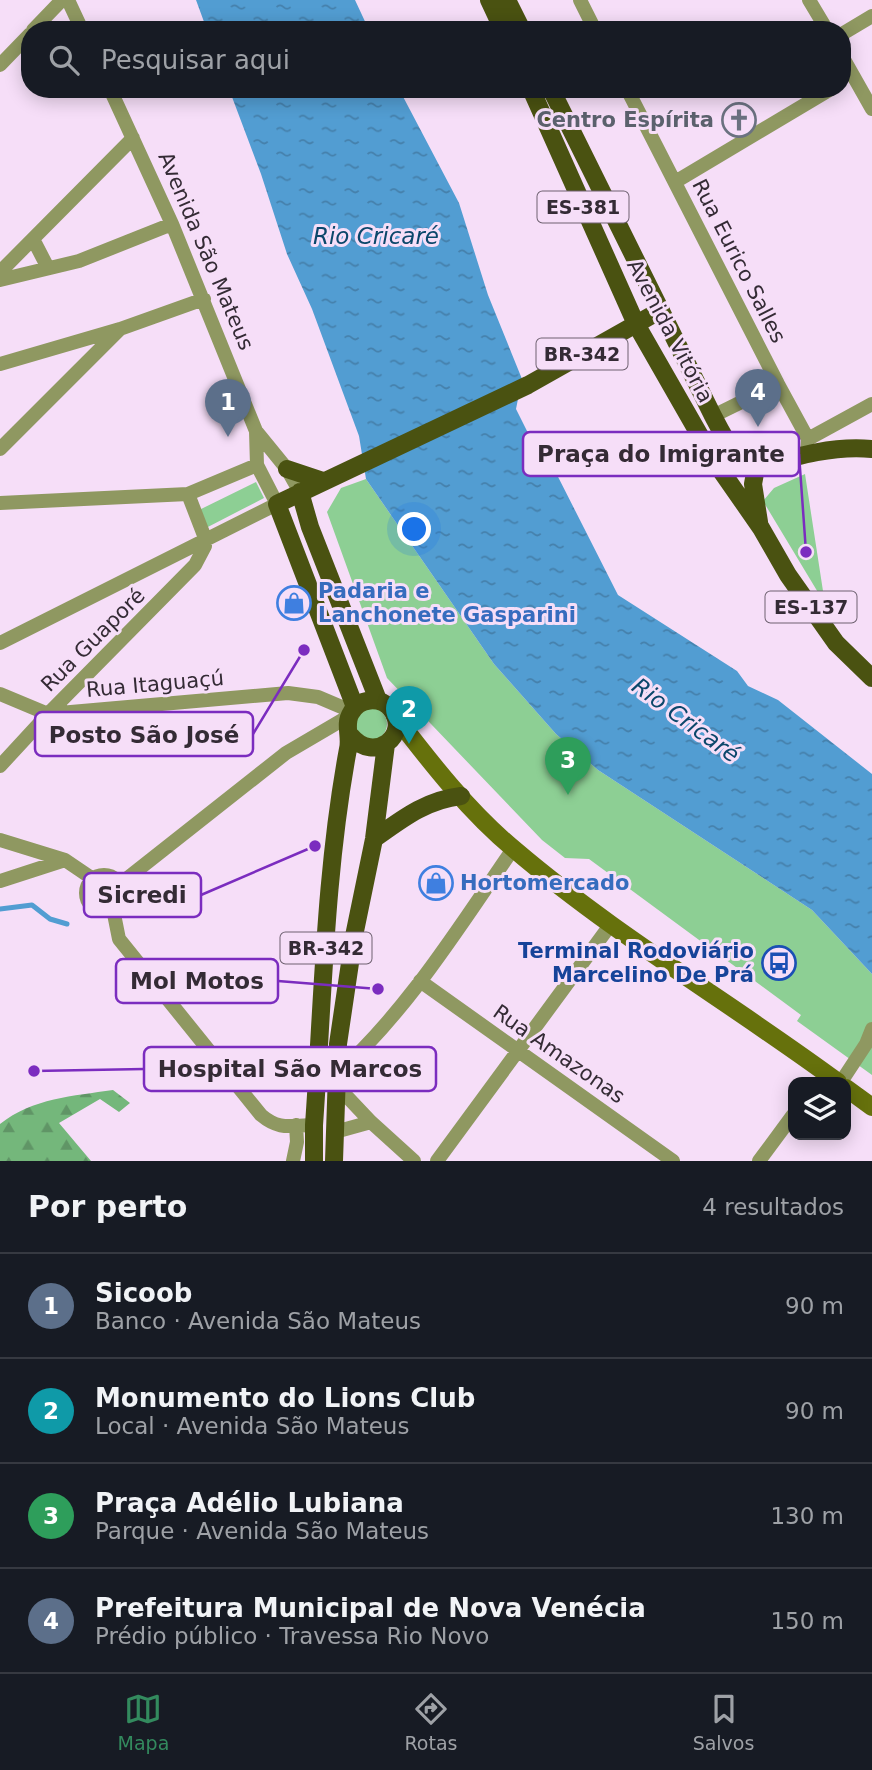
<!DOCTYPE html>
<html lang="pt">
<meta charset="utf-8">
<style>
:root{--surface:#171b24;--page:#20242c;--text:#f1f3f6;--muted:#9ea1a6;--line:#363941;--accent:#338a5e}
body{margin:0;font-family:"DejaVu Sans",sans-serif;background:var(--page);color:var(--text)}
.controls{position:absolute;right:21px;bottom:21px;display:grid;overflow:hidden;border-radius:14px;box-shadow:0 4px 18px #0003}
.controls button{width:63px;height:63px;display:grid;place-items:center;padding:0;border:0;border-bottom:2px solid var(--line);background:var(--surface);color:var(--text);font:35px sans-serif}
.you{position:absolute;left:415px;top:530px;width:24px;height:24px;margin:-18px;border:5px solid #fff;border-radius:50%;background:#1a73e8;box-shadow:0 0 0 10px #1a73e833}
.badge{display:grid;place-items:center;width:46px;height:46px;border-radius:50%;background:var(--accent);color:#fff;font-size:23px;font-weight:700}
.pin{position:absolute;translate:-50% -58px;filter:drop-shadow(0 2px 4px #0008)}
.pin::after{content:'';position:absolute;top:37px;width:24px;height:21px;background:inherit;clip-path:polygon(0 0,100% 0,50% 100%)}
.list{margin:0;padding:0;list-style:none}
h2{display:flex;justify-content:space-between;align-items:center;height:91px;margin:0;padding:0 28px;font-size:30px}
h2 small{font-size:23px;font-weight:400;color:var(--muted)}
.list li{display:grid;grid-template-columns:46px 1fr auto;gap:21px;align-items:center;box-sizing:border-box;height:105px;padding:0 28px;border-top:2px solid var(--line)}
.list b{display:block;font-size:26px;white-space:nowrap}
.list p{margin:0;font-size:23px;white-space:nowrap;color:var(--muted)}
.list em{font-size:23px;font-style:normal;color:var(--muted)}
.icon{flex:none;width:38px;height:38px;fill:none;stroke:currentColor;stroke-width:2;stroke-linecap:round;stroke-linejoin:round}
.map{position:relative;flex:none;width:872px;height:1161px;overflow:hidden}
.search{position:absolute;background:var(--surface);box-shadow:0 4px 18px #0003;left:21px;right:21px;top:21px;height:77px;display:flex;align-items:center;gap:18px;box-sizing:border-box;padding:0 24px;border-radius:28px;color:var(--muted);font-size:26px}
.sheet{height:511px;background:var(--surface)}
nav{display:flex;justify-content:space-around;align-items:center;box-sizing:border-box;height:98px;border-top:2px solid var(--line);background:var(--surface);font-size:19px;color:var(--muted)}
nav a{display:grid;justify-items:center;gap:4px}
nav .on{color:var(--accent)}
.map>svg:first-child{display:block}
</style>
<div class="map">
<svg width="872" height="1161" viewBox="0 0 872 1161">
<defs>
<pattern id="forest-firs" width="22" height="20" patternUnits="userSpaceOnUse" patternTransform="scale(1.75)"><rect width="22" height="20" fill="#74b77b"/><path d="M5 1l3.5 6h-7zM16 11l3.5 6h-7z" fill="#609566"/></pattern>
<pattern id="water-ripples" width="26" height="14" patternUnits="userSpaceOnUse" patternTransform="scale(1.75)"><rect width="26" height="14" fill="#529dd2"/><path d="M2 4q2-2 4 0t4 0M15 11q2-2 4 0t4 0" fill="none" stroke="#4580ab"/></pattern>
</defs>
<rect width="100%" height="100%" fill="#f6def8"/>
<path fill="#8dcf94" d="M805 474 825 604 763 501 774 488Z
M366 479 494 664 556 734 598 770 812 910 872 974V1075L797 1021 801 1015 589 859 565 858 542 840 387 678 327 512 341 488Z
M256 482 264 498 204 529 197 511Z
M355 724a16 16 0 1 1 32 0a16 16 0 1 1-32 0Z"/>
<path fill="url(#forest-firs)" d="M113 1090 130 1103 119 1112 100 1099 59 1123 91 1161H0V1124C33 1098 73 1096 113 1090Z"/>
<path fill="url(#water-ripples)" d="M196 0H355L369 30H207Z
M229 89H399L459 203 488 295 522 379 516 409 534 445 550 461 618 595 737 671 748 686 778 700 872 774V974L812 910 598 770 556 734 494 664 366 479 359 436 312 309 287 254 261 174Z"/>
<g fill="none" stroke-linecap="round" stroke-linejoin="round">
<path stroke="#529dd2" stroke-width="5" d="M0 909 32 905 50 919 67 924"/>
<path stroke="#8f9861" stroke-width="14" d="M68 0 82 30
M580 0 595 30
M809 0 827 30
M33 30 62 0
M842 34 872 16
M842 56 872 109
M0 65 30 34
M110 89 172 224 256 431 287 469 300 492
M627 89 778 384 808 439 807 453
M675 182 831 89
M33 239 48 268
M0 272 133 138
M0 280 79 261 172 224
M0 364 120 329 204 299
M713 416 778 384
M808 439 872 404
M0 449 119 330
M0 503 188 494 257 465
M0 643 277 504 257 465 256 431
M0 694 48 714 288 693 318 697 351 711
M0 766 48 714 195 565 205 546V538L188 494
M0 840 65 860 93 879
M86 893a18 18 0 1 1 36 0a18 18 0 1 1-36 0Z
M0 881 65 860
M120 884 286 753 349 716
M113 909 119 939 261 1115C280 1131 291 1125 314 1125
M420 981 673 1161
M337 1074C408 1010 459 927 513 849
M841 1082 866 1044 872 1029
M337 1086 371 1122 414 1161
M335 1132 371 1122
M293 1161 297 1142 296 1125
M437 1161 611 924
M759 1161 793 1115"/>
<path stroke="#66710c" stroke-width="18" d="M395 716C430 762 470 813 515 850 616 936 731 1003 838 1082
M846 1088 872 1107"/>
<path stroke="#4a5211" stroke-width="18" d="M489 0 503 30
M507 0 522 30
M531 89 636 324 715 462 761 528 788 575 836 643 872 678
M551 89 713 416C725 439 732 455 756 468
M756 468C794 457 832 445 872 449
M756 468 753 484 759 522
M287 469 323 481
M300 492 310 527 378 700
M355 707 277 504 528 385 661 310
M374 839C402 819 426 800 461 796
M314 1161V1125C323 999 325 872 348 749 351 737 344 724 351 713 359 698 380 696 391 709 411 735 374 764 351 736
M334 1161 338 1044 354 936 374 839 386 744"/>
</g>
<defs>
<g id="church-ring" transform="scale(1.75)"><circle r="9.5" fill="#f6def8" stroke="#6b7280" stroke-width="1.5"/><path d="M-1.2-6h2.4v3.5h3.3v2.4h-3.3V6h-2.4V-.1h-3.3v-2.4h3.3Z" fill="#6b7280"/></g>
<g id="shop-ring" transform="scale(1.75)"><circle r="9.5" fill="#f6def8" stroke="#3f7fe0" stroke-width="1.5"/><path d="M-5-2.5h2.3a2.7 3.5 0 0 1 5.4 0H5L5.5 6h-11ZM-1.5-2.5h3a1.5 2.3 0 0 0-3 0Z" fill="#3f7fe0"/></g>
<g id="bus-ring" transform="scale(1.75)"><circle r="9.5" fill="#f6def8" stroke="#1a4fb4" stroke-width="1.5"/><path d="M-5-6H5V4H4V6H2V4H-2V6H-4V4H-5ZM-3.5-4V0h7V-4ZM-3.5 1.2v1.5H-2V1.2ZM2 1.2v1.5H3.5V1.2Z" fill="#1a4fb4"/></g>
</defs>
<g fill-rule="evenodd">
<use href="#church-ring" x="739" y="120"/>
<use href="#shop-ring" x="294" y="603"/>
<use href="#shop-ring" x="436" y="883"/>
<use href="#bus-ring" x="779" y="963"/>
</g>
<g text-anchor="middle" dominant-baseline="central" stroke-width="6" stroke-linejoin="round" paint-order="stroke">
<g fill="#f6def8" stroke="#6e6170" stroke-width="2">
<rect x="537.5" y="191.5" width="91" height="31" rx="5"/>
<rect x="536.5" y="338.5" width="91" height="31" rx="5"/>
<rect x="765.5" y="591.5" width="91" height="31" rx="5"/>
<rect x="280.5" y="932.5" width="91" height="31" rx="5"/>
</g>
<g font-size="19" font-weight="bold" fill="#342b35">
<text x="583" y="207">ES-381</text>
<text x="582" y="354">BR-342</text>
<text x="811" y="607">ES-137</text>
<text x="326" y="948">BR-342</text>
</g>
<g font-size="21" font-weight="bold" fill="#5b616d" stroke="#f6def8" text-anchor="end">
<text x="714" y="120">Centro Espírita</text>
</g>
<g font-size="21" fill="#342b35" stroke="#f6def8">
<text transform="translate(206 251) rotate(67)">Avenida São Mateus</text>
<text transform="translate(739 261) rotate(63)">Rua Eurico Salles</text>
<text transform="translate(670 331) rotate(62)">Avenida Vitória</text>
<text transform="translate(93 640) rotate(-45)">Rua Guaporé</text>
<text transform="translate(155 684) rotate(-5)">Rua Itaguaçú</text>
<text transform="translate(559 1054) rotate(35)">Rua Amazonas</text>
</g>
<g font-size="21" font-weight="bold" fill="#366cbe" stroke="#f6def8" text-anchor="start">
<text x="318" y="591">Padaria e<tspan x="318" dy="24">Lanchonete Gasparini</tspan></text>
<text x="460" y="883">Hortomercado</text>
</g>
<g font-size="21" font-weight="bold" fill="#164399" stroke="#f6def8" text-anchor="end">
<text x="754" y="951">Terminal Rodoviário<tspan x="754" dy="24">Marcelino De Prá</tspan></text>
</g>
<g font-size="23" font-style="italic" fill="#0b476b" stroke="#f6def8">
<text x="376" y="236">Rio Cricaré</text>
<text transform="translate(686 720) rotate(36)">Rio Cricaré</text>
</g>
</g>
<path fill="none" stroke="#7b2cbf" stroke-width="2.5" d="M806 552L799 454M304 650L253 734M315 846L201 895M378 989L278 981M34 1071L144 1069"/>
<g fill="#7b2cbf" stroke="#f6def8" stroke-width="2.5">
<circle cx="806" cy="552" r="7"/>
<circle cx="304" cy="650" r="7"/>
<circle cx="315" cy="846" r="7"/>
<circle cx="378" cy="989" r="7"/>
<circle cx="34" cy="1071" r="7"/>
</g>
<g fill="#f6def8" stroke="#7b2cbf" stroke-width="2.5">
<rect x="523" y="432" width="276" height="44" rx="7"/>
<rect x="35" y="712" width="218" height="44" rx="7"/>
<rect x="84" y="873" width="117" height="44" rx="7"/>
<rect x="116" y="959" width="162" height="44" rx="7"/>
<rect x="144" y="1047" width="292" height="44" rx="7"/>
</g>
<g font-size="23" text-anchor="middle" font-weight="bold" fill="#342b35">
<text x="661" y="462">Praça do Imigrante</text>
<text x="144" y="743">Posto São José</text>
<text x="142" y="903">Sicredi</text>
<text x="197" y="989">Mol Motos</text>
<text x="290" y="1077">Hospital São Marcos</text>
</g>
</svg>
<div class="controls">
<button><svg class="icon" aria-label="layers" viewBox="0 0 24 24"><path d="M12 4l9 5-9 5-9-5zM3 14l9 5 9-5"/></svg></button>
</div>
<div class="you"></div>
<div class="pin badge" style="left:228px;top:437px;background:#5c6f8a">1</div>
<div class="pin badge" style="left:409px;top:744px;background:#0f9aa8">2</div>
<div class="pin badge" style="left:568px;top:795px;background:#2e9e5b">3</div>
<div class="pin badge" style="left:758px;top:427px;background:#5c6f8a">4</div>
<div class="search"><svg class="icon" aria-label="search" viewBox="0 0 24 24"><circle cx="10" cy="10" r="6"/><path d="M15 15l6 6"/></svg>Pesquisar aqui</div>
</div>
<section class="sheet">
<h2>Por perto<small>4 resultados</small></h2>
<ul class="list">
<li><span class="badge" style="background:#5c6f8a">1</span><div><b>Sicoob</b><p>Banco · Avenida São Mateus</p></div><em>90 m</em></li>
<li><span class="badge" style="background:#0f9aa8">2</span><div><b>Monumento do Lions Club</b><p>Local · Avenida São Mateus</p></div><em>90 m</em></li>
<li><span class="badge" style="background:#2e9e5b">3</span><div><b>Praça Adélio Lubiana</b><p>Parque · Avenida São Mateus</p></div><em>130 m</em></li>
<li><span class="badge" style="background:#5c6f8a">4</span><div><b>Prefeitura Municipal de Nova Venécia</b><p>Prédio público · Travessa Rio Novo</p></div><em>150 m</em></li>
</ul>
</section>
<nav>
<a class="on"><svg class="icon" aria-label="map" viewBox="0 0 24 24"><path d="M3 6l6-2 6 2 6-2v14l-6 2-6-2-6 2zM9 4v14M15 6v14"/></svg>Mapa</a>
<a><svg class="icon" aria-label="directions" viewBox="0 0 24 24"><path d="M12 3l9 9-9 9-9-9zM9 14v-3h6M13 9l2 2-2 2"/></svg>Rotas</a>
<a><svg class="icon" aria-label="saved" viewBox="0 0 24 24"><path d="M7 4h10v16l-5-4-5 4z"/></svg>Salvos</a>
</nav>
